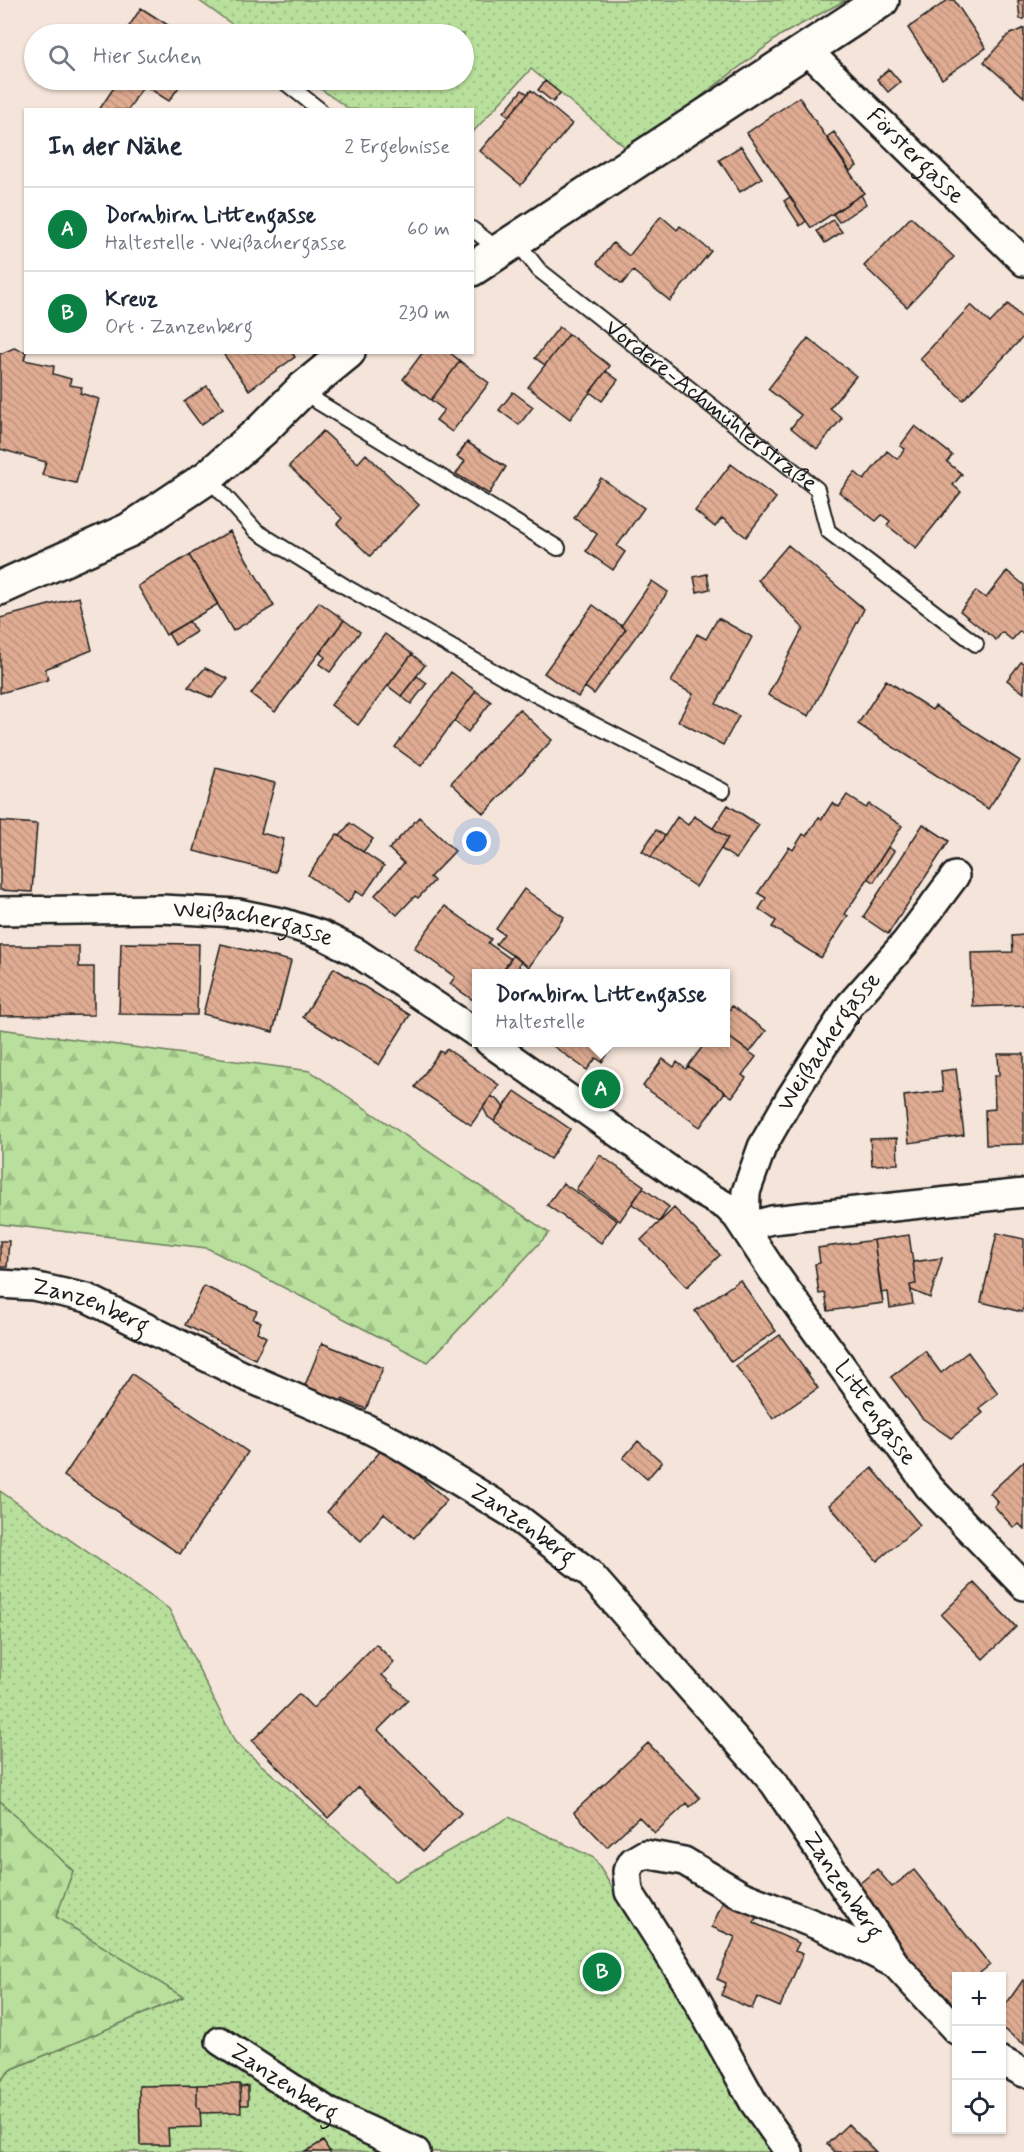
<!DOCTYPE html>
<html lang="de">
<meta charset="utf-8">
<style>
:root{--surface:#fff;--page:#f2f2f3;--text:#1f2937;--muted:#747a83;--line:#e0e1e3;--accent:#0b8043}
body{margin:0;font-family:Mynerve,sans-serif;background:var(--page);color:var(--text)}
.controls{position:absolute;right:18px;bottom:18px;display:grid;overflow:hidden;border-radius:0px;box-shadow:0 2px 4px #0004}
.controls button{width:54px;height:54px;display:grid;place-items:center;padding:0;border:0;border-bottom:2px solid var(--line);background:var(--surface);color:var(--text);font:30px sans-serif}
.you{position:absolute;left:477px;top:842px;width:21px;height:21px;margin:-15px;border:4px solid #fff;border-radius:50%;background:#1a73e8;box-shadow:0 0 0 9px #1a73e833}
.badge{display:grid;place-items:center;width:39px;height:39px;border-radius:50%;background:var(--accent);color:#fff;font-size:20px;font-weight:700}
.pin{position:absolute;translate:-50% -50%;border:3px solid #fff;box-shadow:0 2px 6px #0006}
.popup{position:absolute;left:472px;top:969px;width:258px;height:78px;box-sizing:border-box;display:grid;place-content:center;border-radius:0px;background:var(--surface);filter:drop-shadow(0 2px 4px #0005);font-size:20px;white-space:nowrap;color:var(--muted)}
.popup b{font-size:22px;color:var(--text)}
.popup::after{content:'';position:absolute;left:50%;top:100%;margin-left:-12px;border:12px solid transparent;border-top-color:var(--surface)}
.list{margin:0;padding:0;list-style:none}
h2{display:flex;justify-content:space-between;align-items:center;height:78px;margin:0;padding:0 24px;font-size:26px}
h2 small{font-size:20px;font-weight:400;color:var(--muted)}
.list li{display:grid;grid-template-columns:39px 1fr auto;gap:18px;align-items:center;box-sizing:border-box;height:84px;padding:0 24px;border-top:2px solid var(--line)}
.list b{display:block;font-size:22px;white-space:nowrap}
.list p{margin:0;font-size:20px;white-space:nowrap;color:var(--muted)}
.list em{font-size:20px;font-style:normal;color:var(--muted)}
.icon{flex:none;width:33px;height:33px;fill:none;stroke:currentColor;stroke-width:2;stroke-linecap:round;stroke-linejoin:round}
.map{position:relative;flex:none;width:1024px;height:2152px;overflow:hidden}
.search{position:absolute;background:var(--surface);box-shadow:0 2px 4px #0004;left:24px;top:24px;width:450px;height:66px;display:flex;align-items:center;gap:15px;box-sizing:border-box;padding:0 21px;border-radius:33px;color:var(--muted);font-size:22px}
.panel{position:absolute;background:var(--surface);box-shadow:0 2px 4px #0004;left:24px;top:108px;width:450px;height:246px;border-radius:0px}
.map>svg:first-child{display:block}
</style>
<div class="map">
<svg width="1024" height="2152" viewBox="0 0 1024 2152">
<defs>
<pattern id="grass-dots" width="8" height="8" patternUnits="userSpaceOnUse" patternTransform="scale(1.5)"><rect width="8" height="8" fill="#b8df9b"/><path d="M2 2h.1M6 6h.1" fill="none" stroke="#9ebf85" stroke-width="1.8" stroke-linecap="round"/></pattern>
<pattern id="forest-firs" width="22" height="20" patternUnits="userSpaceOnUse" patternTransform="scale(1.5)"><rect width="22" height="20" fill="#b8df9b"/><path d="M5 1l3.5 6h-7zM16 11l3.5 6h-7z" fill="#9ebf85"/></pattern>
<pattern id="building-back-hatch" width="6" height="6" patternUnits="userSpaceOnUse" patternTransform="scale(1.5)"><rect width="6" height="6" fill="#dfab92"/><path d="M-1 5l2 2M0 0l6 6M5-1l2 2" fill="none" stroke="#bf937d"/></pattern>
</defs>
<rect width="100%" height="100%" fill="#f4e4d9"/>
<filter id="ink" filterUnits="userSpaceOnUse"><feTurbulence type="fractalNoise" baseFrequency=".0167" numOctaves="2"/><feDisplacementMap in="SourceGraphic" scale="12" xChannelSelector="R" yChannelSelector="G"/><feConvolveMatrix kernelMatrix="1 2 1 2 8 2 1 2 1" color-interpolation-filters="sRGB"/></filter>
<g filter="url(#ink)">
<path fill="url(#grass-dots)" stroke="#6a7e5c" stroke-width="1.5" d="M198 0H846L781 35 630 151 531 69 473 132 472 110 349 109 308 80H464V34H246Z
M0 1491 169 1609 235 1742 395 1881 509 1817 594 1858 776 2152H0V2081L10 2070 183 1997 55 1917 73 1871 0 1801Z"/>
<path fill="url(#forest-firs)" stroke="#6a7e5c" stroke-width="1.5" d="M0 1029 310 1071 549 1233 428 1362 207 1248 0 1224Z
M0 1801 73 1871 56 1917 183 1997 10 2070 0 2081Z"/>
<path fill="url(#building-back-hatch)" stroke="#1c1c1c" stroke-width="1.5" d="M948 0H954L986 48 942 79 908 28Z
M1018 0H1024V19H1020Z
M141 8 182 34H124Z
M1024 28V97L984 62 1008 35Z
M889 69 900 82 888 92 877 79Z
M112 80H184L169 101 144 85 128 110H99L117 83Z
M545 81 560 93 553 102 538 90Z
M522 90 528 94 509 116 504 112Z
M531 90 572 124 521 185 480 151Z
M799 97 864 193 811 228 747 133Z
M834 132 857 166 850 171 827 137Z
M741 146 762 178 740 192 719 160Z
M861 195 866 204 839 222 833 214Z
M790 197 806 221 800 226 784 201Z
M661 216 677 230 680 226 711 251 670 301 633 271 622 284 597 263 613 243 629 256Z
M911 217 954 257 907 307 864 266Z
M833 220 842 232 825 243 817 231Z
M1008 304 1024 320V336L963 400 920 359 971 305 990 323Z
M559 327 569 334 545 365 535 358Z
M569 334 610 366 570 419 528 387Z
M808 338 856 376 830 408 842 418 817 449 791 428 801 415 768 389Z
M14 348 26 352 24 360 54 366 53 374 71 379 69 385 82 387 80 393 99 399 76 483 42 475 46 462 0 449V354Z
M222 352H292L295 357 249 390Z
M423 352H449L460 361 431 400 403 379Z
M460 361 489 383 452 432 436 420 444 410 431 400Z
M606 371 618 380 602 401 590 392Z
M207 386 223 408 201 425 184 402Z
M513 392 533 407 519 425 499 410Z
M915 426 952 455 947 462 962 474 953 485 961 492 916 548 887 525 890 521 882 515 876 521 839 492 855 472 864 480 887 451 897 459 905 449 900 446Z
M323 431 358 463 366 454 419 505 370 556 337 524 342 518 289 466Z
M467 442 506 467 489 494 456 474 465 461 457 457Z
M731 464 776 498 746 537 722 518 715 527 695 511Z
M601 478 644 508 617 546 625 552 613 570 586 551 597 534 574 518Z
M230 531 274 606 233 631 189 555Z
M788 545 864 609 809 716 768 695 803 628 758 580Z
M189 555 218 604 166 635 138 586Z
M1007 571 1024 585V635L1020 631 1012 640 1002 632 996 640 960 611 976 591 986 598Z
M707 574 710 589 697 592 694 577Z
M652 581 668 592 594 694 585 687 626 629 621 626Z
M79 597 92 650 45 669 48 680 0 693V618Z
M319 602 344 620 275 712 251 694Z
M593 605 626 629 578 697 544 673Z
M718 618 752 637 716 704 739 716 723 745 678 721 693 694 671 682 697 634 706 639Z
M344 620 360 632 330 672 319 664 325 657 320 653Z
M189 621 196 632 175 645 168 633Z
M385 634 412 654 358 725 331 705Z
M412 654 425 665 401 696 388 686Z
M1021 662 1024 664V693L1007 680Z
M205 668 228 679 212 698 188 687Z
M451 672 476 691 421 766 395 747Z
M417 676 427 683 411 704 401 696Z
M886 680 932 710 935 706 1020 761 988 809 858 724Z
M476 691 491 702 468 732 454 721Z
M519 709 552 740 484 814 451 783Z
M216 768 275 783 261 833 284 839 276 872 194 851Z
M847 795 866 808 869 804 902 826 845 914 848 916 821 958 772 927 776 921 759 909 766 898 758 893 789 847 793 850 803 834 806 836 819 817 822 819 832 803 839 807Z
M728 805 759 825 736 859 721 849 728 838 713 828Z
M694 816 728 838 696 887 651 857 677 817 688 825Z
M419 817 455 851 430 877 434 881 418 898 415 896 397 915 375 895 404 863 389 849Z
M0 821 37 824 32 892 0 890Z
M350 823 373 839 363 852 340 836Z
M923 824 949 841 888 934 863 917Z
M656 830 665 836 651 857 642 851Z
M337 834 384 866 363 896 356 891 348 903 308 875Z
M888 847 894 851 874 882 868 878Z
M524 889 564 917 529 967 496 944 504 934 496 929Z
M445 906 491 939 488 943 511 959 501 974H476V1002L450 984 455 977 414 948Z
M1024 935V1005L973 1007 971 953 1013 952 1012 936Z
M121 943 199 944 197 1015 119 1014Z
M221 944 291 961 273 1032 203 1014Z
M0 946H79V967H94V1015L0 1016Z
M513 955 521 961 519 965 520 974H501Z
M334 968 410 1015 379 1065 303 1017Z
M732 1006 766 1031 750 1052 726 1035V1015Z
M726 1035 756 1057 742 1075 746 1078 732 1097 688 1066 706 1042H726Z
M616 1042 602 1062 596 1058 587 1070 549 1043Z
M447 1049 499 1085 471 1125 415 1087 440 1051 443 1053Z
M998 1054H1024V1144L986 1145 985 1110 995 1109 994 1076H999Z
M663 1059 674 1067 677 1062 686 1069 688 1066 725 1092 700 1127 643 1086Z
M956 1069 964 1135 909 1143 904 1096 943 1091 941 1071Z
M515 1091 570 1129 550 1159 494 1121Z
M491 1096 499 1101 504 1108 494 1121 488 1117 483 1107Z
M897 1138 898 1164 872 1165 870 1139Z
M600 1155 644 1186 620 1221 576 1189Z
M563 1183 617 1221 601 1243 547 1205Z
M643 1188 669 1207 659 1222 632 1204Z
M674 1208 720 1255 687 1287 641 1240Z
M997 1233 1024 1239V1306L1022 1312 981 1302Z
M909 1235 916 1284 910 1285 913 1304 890 1308 888 1292 881 1293 874 1240Z
M874 1240 883 1303 828 1311 825 1293 819 1294 815 1264 820 1263 818 1248Z
M0 1241H9L7 1267H0Z
M942 1258 930 1298 911 1290 910 1285 916 1284 913 1262Z
M740 1280 776 1331 731 1362 695 1311Z
M204 1286 257 1311 253 1319 261 1322 257 1332 266 1337 255 1359 185 1325Z
M780 1335 818 1388 773 1419 736 1366Z
M322 1343 383 1368 366 1409 342 1399 339 1405 303 1390Z
M925 1351 941 1373 968 1352 998 1393 979 1408 983 1413 951 1438 922 1418 891 1377Z
M132 1374 248 1452 180 1554 64 1476Z
M638 1441 662 1462 647 1479 623 1458Z
M385 1446 447 1500 414 1538 384 1513 361 1541 327 1512Z
M1024 1461V1529L1019 1524 1014 1528 994 1506 998 1502 990 1493Z
M872 1468 920 1525 877 1561 829 1505Z
M974 1583 1016 1627 983 1659 941 1615Z
M376 1644 394 1662 382 1675 408 1700 378 1730 461 1813 423 1851 359 1787 328 1818 252 1741 299 1694 313 1708Z
M648 1743 700 1798 690 1807 687 1803 655 1833 639 1817 607 1847 574 1812Z
M877 1869 892 1887 914 1870 990 1965 976 1976H956V2020L853 1889Z
M725 1897 759 1912 754 1923 799 1943 795 1951 803 1954 780 2007 757 1997 752 2009 721 1995 726 1983 717 1979 735 1937 712 1927Z
M1023 1980 1024 1981V2044L1002 2028V2010Z
M240 2084 241 2112 200 2113V2108H197V2085Z
M197 2085V2108H200L201 2127 168 2128 169 2145H140L139 2086Z
M248 2086V2105H241L240 2087Z
M848 2124 876 2152H835L827 2144Z
M323 2141 330 2152H305Z"/>
<g fill="none" stroke-linecap="round" stroke-linejoin="round">
<g stroke="#1c1c1c" stroke-width="18">
<g id="lane">
<path d="M282 80 320 110"/>
<path d="M472 229 499 250"/>
<path id="s1" d="M516 241 539 270 817 489 828 531 976 644"/>
<path d="M304 388 318 402 558 548"/>
<path d="M208 477 256 531 346 587 523 688 723 791"/>
</g>
</g>
<g stroke="#1c1c1c" stroke-width="32">
<g id="street">
<path id="s2" d="M807 50 1024 262"/>
<path id="s3" d="M0 911 162 909 238 913 285 923 322 935 356 952 476 1033"/>
<path id="s4" d="M489 1042 701 1192 726 1206 737 1217 772 1270 929 1487 1024 1586"/>
<path id="s5" d="M745 1227 746 1192 762 1147 790 1098 849 1006 905 943 955 876"/>
<path d="M745 1227 772 1220 1024 1193"/>
<path id="s6" d="M0 1284 33 1286 87 1298 242 1375 366 1428 394 1442 511 1513 589 1573 774 1783 896 1965 956 2030"/>
<path id="s7" d="M220 2041 329 2112 416 2152"/>
<path d="M1002 2061 1024 2073"/>
<path d="M789 2152 754 2103 689 1986 629 1892 627 1871 633 1861 645 1854 684 1861 741 1895 824 1928 895 1964"/>
</g>
</g>
<g stroke="#1c1c1c" stroke-width="38">
<path id="secondary" d="M472 269 882 0
M0 588 129 530 208 477 262 430 304 388 348 352"/>
</g>
<use href="#lane" stroke="#fdfcf7" stroke-width="14"/>
<use href="#street" stroke="#fdfcf7" stroke-width="27"/>
<use href="#secondary" stroke="#fdfcf7" stroke-width="33"/>
</g>
</g>
<g text-anchor="middle" dominant-baseline="central" stroke-width="4.5" stroke-linejoin="round" paint-order="stroke">
<g font-size="24" fill="#1c1c1c" stroke="#fdfcf7">
<text stroke="none"><textPath href="#s2" startOffset="152">Förstergasse</textPath></text>
<text stroke="none"><textPath href="#s1" startOffset="256">Vordere-Achmühlerstraße</textPath></text>
<text stroke="none"><textPath href="#s3" startOffset="255">Weißachergasse</textPath></text>
<text stroke="none"><textPath href="#s5" startOffset="208">Weißachergasse</textPath></text>
<text stroke="none"><textPath href="#s6" startOffset="94">Zanzenberg</textPath></text>
<text stroke="none"><textPath href="#s4" startOffset="544">Littengasse</textPath></text>
<text stroke="none"><textPath href="#s6" startOffset="580">Zanzenberg</textPath></text>
<text stroke="none"><textPath href="#s6" startOffset="1066">Zanzenberg</textPath></text>
<text stroke="none"><textPath href="#s7" startOffset="76">Zanzenberg</textPath></text>
</g>
</g>
</svg>
<div class="controls">
<button>+</button>
<button>−</button>
<button><svg class="icon" aria-label="locate" viewBox="0 0 24 24"><circle cx="12" cy="12" r="6"/><path d="M12 2v4M12 18v4M2 12h4M18 12h4"/></svg></button>
</div>
<div class="you"></div>
<div class="pin badge" style="left:601px;top:1089px">A</div>
<div class="popup"><b>Dornbirn Littengasse</b>Haltestelle</div>
<div class="pin badge" style="left:602px;top:1972px">B</div>
<div class="search"><svg class="icon" aria-label="search" viewBox="0 0 24 24"><circle cx="10" cy="10" r="6"/><path d="M15 15l6 6"/></svg>Hier suchen</div>
<section class="panel">
<h2>In der Nähe<small>2 Ergebnisse</small></h2>
<ul class="list">
<li><span class="badge">A</span><div><b>Dornbirn Littengasse</b><p>Haltestelle · Weißachergasse</p></div><em>60 m</em></li>
<li><span class="badge">B</span><div><b>Kreuz</b><p>Ort · Zanzenberg</p></div><em>230 m</em></li>
</ul>
</section>
</div>
